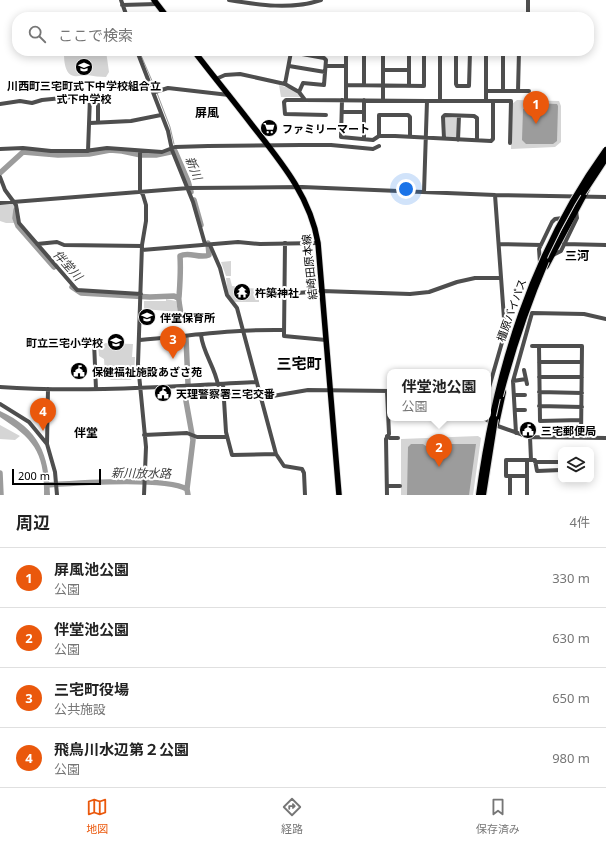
<!DOCTYPE html>
<html lang="ja">
<meta charset="utf-8">
<style>
:root{--surface:#fff;--page:#f6f6f6;--text:#222;--muted:#767676;--line:#e0e0e0;--accent:#ea580c}
body{margin:0;font-family:"Noto Sans","Noto Sans JP",sans-serif;background:var(--page);color:var(--text)}
.controls{position:absolute;right:12px;bottom:12px;display:grid;overflow:hidden;border-radius:8px;box-shadow:0 2px 10px #0003}
.controls button{width:36px;height:36px;display:grid;place-items:center;padding:0;border:0;border-bottom:1px solid var(--line);background:var(--surface);color:var(--text);font:20px sans-serif}
.scale{position:absolute;left:12px;bottom:10px;width:89px;box-sizing:border-box;padding-left:4px;border:2px solid #000;border-top:0;font-size:11px;line-height:14px;white-space:nowrap;color:#000;-webkit-text-stroke:3px #fff;paint-order:stroke}
.you{position:absolute;left:406px;top:189px;width:14px;height:14px;margin:-10px;border:3px solid #fff;border-radius:50%;background:#1a73e8;box-shadow:0 0 0 6px #1a73e833}
.badge{display:grid;place-items:center;width:26px;height:26px;border-radius:50%;background:var(--accent);color:#fff;font-size:13px;font-weight:700}
.pin{position:absolute;translate:-50% -33px;filter:drop-shadow(0 1px 2px #0008)}
.pin::after{content:'';position:absolute;top:21px;width:14px;height:12px;background:inherit;clip-path:polygon(0 0,100% 0,50% 100%)}
.popup{position:absolute;left:387px;top:369px;width:104px;height:52px;box-sizing:border-box;display:grid;place-content:center;border-radius:8px;background:var(--surface);filter:drop-shadow(0 1px 3px #0005);font-size:13px;white-space:nowrap;color:var(--muted)}
.popup b{font-size:15px;color:var(--text)}
.popup::after{content:'';position:absolute;left:50%;top:100%;margin-left:-8px;border:8px solid transparent;border-top-color:var(--surface)}
.list{margin:0;padding:0;list-style:none}
h2{display:flex;justify-content:space-between;align-items:center;height:52px;margin:0;padding:0 16px;font-size:17px}
h2 small{font-size:13px;font-weight:400;color:var(--muted)}
.list li{display:grid;grid-template-columns:26px 1fr auto;gap:12px;align-items:center;box-sizing:border-box;height:60px;padding:0 16px;border-top:1px solid var(--line)}
.list b{display:block;font-size:15px;white-space:nowrap}
.list p{margin:0;font-size:13px;white-space:nowrap;color:var(--muted)}
.list em{font-size:13px;font-style:normal;color:var(--muted)}
.icon{flex:none;width:22px;height:22px;fill:none;stroke:currentColor;stroke-width:2;stroke-linecap:round;stroke-linejoin:round}
.map{position:relative;flex:none;width:606px;height:495px;overflow:hidden}
.search{position:absolute;background:var(--surface);box-shadow:0 2px 10px #0003;left:12px;right:12px;top:12px;height:44px;display:flex;align-items:center;gap:10px;box-sizing:border-box;padding:0 14px;border-radius:16px;color:var(--muted);font-size:15px}
.sheet{height:292px;background:var(--surface)}
nav{display:flex;justify-content:space-around;align-items:center;box-sizing:border-box;height:56px;border-top:1px solid var(--line);background:var(--surface);font-size:11px;color:var(--muted)}
nav a{display:grid;justify-items:center;gap:2px}
nav .on{color:var(--accent)}
.map>svg:first-child{display:block}
</style>
<div class="map">
<svg width="606" height="495" viewBox="0 0 606 495">
<rect width="100%" height="100%" fill="#fff"/>
<path fill="#d5d5d5" d="M64 51H106L109 72 106 77C99 77 94 76 87 75 83 75 78 77 74 76 64 74 64 59 64 51Z
M279 85 295 90 301 97H281Z
M517 100 559 101 561 106V142L555 147 511 149 512 104Z
M446 117 458 118 457 138 446 137 445 118Z
M0 205H15L14 223H6L0 221Z
M231 261V276H226L221 262Z
M226 278H230L232 286 259 289V302H235L228 294Z
M166 299 176 301 178 312 144 309V301H166Z
M101 343 133 344 132 357H135L134 375 131 380H111L105 374 104 359 99 356 98 345Z
M0 425 20 436 15 440 0 439Z
M478 436 481 438 473 495H401V439Z"/>
<path fill="#9c9c9c" d="M533 103 557 104 558 106 557 141 553 144H526L522 140 523 109Z
M0 411C39 429 49 454 50 495H44C45 453 34 439 0 417Z
M411 444H423L426 446H435L438 444H476L469 495H407L408 447Z"/>
<g fill="none" stroke-linecap="round" stroke-linejoin="round">
<path stroke="#9c9c9c" stroke-width="1" d="M140 53 156 90
M157 93 170 127 174 144
M175 150V151"/>
<path stroke="#9c9c9c" stroke-width="5.5" d="M0 173 23 152 58 155 89 154 110 150 122 151 141 155H156L175 151 188 181 191 192
M194 200 201 225
M16 210 15 218 18 226 54 267
M72 287 81 293 150 297 174 296 178 298
M182 322C182 317 178 300 179 297 180 283 181 271 180 256 189 251 199 259 209 255L208 243
M186 338 188 384
M186 401 193 440 187 489 188 495
M0 473 1 495
M47 485C75 483 165 477 187 489"/>
<g stroke="#dbdbdb" stroke-width="7">
<path id="major" d="M154 0 167 17
M194 51C213 76 233 100 252 125 281 162 310 196 318 243L339 495"/>
</g>
<g stroke="#dbdbdb" stroke-width="8">
<path id="highway" d="M546 266 587 189
M496 424 503 392"/>
</g>
<path stroke="#4e4e4e" stroke-width="4" d="M121 0 127 17
M229 0C259 5 291 10 321 0
M122 5 157 4
M528 17V0
M137 51 168 131 172 150 193 202 205 244
M456 52V84L457 86H469L470 52
M383 54V100
M289 66 325 72
M326 66H346
M383 70H408
M216 79 225 75 240 74 285 84 299 92 305 100 427 101 424 192
M285 84 291 52 324 58 326 60 324 85 303 83 299 92
M346 85 424 86V54
M364 85V52
M409 85V54
M486 91H529
M503 91V51
M518 91 519 51
M155 92 168 88 229 95
M305 100H286L284 102 285 114 326 115
M342 100 341 137 373 140 379 136H395L491 141 493 139V101
M346 100V55L354 52 409 54 488 51
M427 101H511L510 143
M440 101V52
M486 101V51
M0 104 20 101 32 103 42 100 72 97H96L98 100V123
M342 112H364
M90 123 131 121 161 115
M379 136V115H408L410 117V137
M444 138 443 117 445 115 474 116 477 118V140
M364 139V100
M458 140 459 116
M0 149 23 148 51 151H85L107 148 162 152 175 147 208 146 301 145H331L373 149 379 146
M88 151 90 97
M140 152V190L143 195 146 205V221L142 245 138 364 146 447 144 495
M0 177 5 190 16 205 19 223 77 290 141 294
M0 203 189 188 302 187 495 195 606 197
M285 243 284 336 326 340
M37 244 57 242 64 245 142 246
M500 244 541 245
M564 244 606 245
M210 245 220 268 227 295 237 308 276 454 284 466 302 469 304 473 305 495
M142 250 238 242 260 244 318 243
M551 256 561 251 577 218 576 211
M540 263 539 249 552 222 555 219 563 218
M285 294 322 291 410 294 429 292 457 282 475 278H501
M201 335C203 353 215 367 218 385
M140 340C188 336 236 329 284 330
M94 342 96 389
M532 346H539
M539 362H582
M524 370 527 384
M539 377H582
M513 381 526 379
M223 384 226 432 232 455 276 454
M0 387C85 393 171 386 256 382
M48 389 47 444 55 472 57 495
M488 391 505 332 495 195
M539 392 582 393
M514 395H525
M261 398 308 390 390 391
M0 404 29 422 47 444
M539 406 582 407
M515 410H525
M484 418 495 425 529 437 606 438
M516 433 513 381 532 313 584 314 606 319
M144 435 187 433 197 437H227
M387 436 390 438H398
M581 438 582 346H539L540 421 581 420
M531 460H535L537 471 561 470
M535 462H561
M510 476V495
M527 476H506V460H527
M387 486H400
M387 495 386 439 389 434 387 391
M527 495V460H531L530 437"/>
<use href="#major" stroke="#000" stroke-width="5.5"/>
<use href="#highway" stroke="#000" stroke-width="6"/>
<g stroke="#dbdbdb" stroke-width="8" stroke-linecap="butt">
<path id="highway-bridge" d="M583 193 606 158
M500 396C512 350 527 305 546 261
M479 495C496 370 532 253 606 150
M483 495 495 419"/>
</g>
<use href="#highway-bridge" stroke="#000" stroke-width="6"/>
</g>
<defs>
<g id="school-disc" transform="scale(0.9)"><circle r="9.5" fill="#000" stroke="#fff"/><path d="M0-5L7-2L0 1L-7-2ZM-4 1L0 2.5L4 1V4Q0 6-4 4Z" fill="#fff"/></g>
<g id="supermarket-disc" transform="scale(0.9)"><circle r="9.5" fill="#000" stroke="#fff"/><path d="M-6-5.5h2.5l.6 2H6L4.5 2H-2.5L-4.4-4H-6ZM-1.5 3.2a1.3 1.3 0 1 0 .1 0ZM3 3.2a1.3 1.3 0 1 0 .1 0Z" fill="#fff"/></g>
<g id="temple-disc" transform="scale(0.9)"><circle r="9.5" fill="#000" stroke="#fff"/><path d="M0-6L5-2H3V0L6.5 2.5H4V6H1.5V3h-3V6H-4V2.5H-6.5L-3 0V-2H-5Z" fill="#fff"/></g>
<g id="civic-disc" transform="scale(0.9)"><circle r="9.5" fill="#000" stroke="#fff"/><path d="M-.6-6.5H3V-4.5H.6V-3L4-1V1h2V6H-6V1h2V-1L-.6-3ZM-1.2 2.5V6h2.4V2.5Z" fill="#fff"/></g>
</defs>
<g fill-rule="evenodd">
<use href="#school-disc" x="84" y="67"/>
<use href="#supermarket-disc" x="269" y="128"/>
<use href="#temple-disc" x="242" y="292"/>
<use href="#school-disc" x="147" y="317"/>
<use href="#school-disc" x="116" y="342"/>
<use href="#civic-disc" x="79" y="371"/>
<use href="#civic-disc" x="163" y="393"/>
<use href="#civic-disc" x="528" y="430"/>
</g>
<g text-anchor="middle" dominant-baseline="central" stroke-width="4" stroke-linejoin="round" paint-order="stroke">
<g font-size="11" font-weight="bold" fill="#000" stroke="#fff" text-anchor="start">
<text x="84" y="85" text-anchor="middle">川西町三宅町式下中学校組合立<tspan x="84" dy="13">式下中学校</tspan></text>
<text x="282" y="128">ファミリーマート</text>
<text x="255" y="292">杵築神社</text>
<text x="160" y="317">伴堂保育所</text>
<text x="103" y="342" text-anchor="end">町立三宅小学校</text>
<text x="92" y="371">保健福祉施設あざさ苑</text>
<text x="176" y="393">天理警察署三宅交番</text>
<text x="541" y="430">三宅郵便局</text>
</g>
<g font-size="11" fill="#000" stroke="#fff">
<text transform="translate(309 267) rotate(-96)">結崎田原本線</text>
<text transform="translate(511 310) rotate(-70)">橿原バイパス</text>
</g>
<g font-size="12" font-weight="bold" fill="#000" stroke="#fff">
<text x="207" y="112">屏風</text>
<text x="577" y="255">三河</text>
<text x="86" y="432">伴堂</text>
</g>
<g font-size="12" font-style="italic" fill="#3d3d3d" stroke="#fff">
<text transform="translate(194 168) rotate(68)">新川</text>
<text transform="translate(68 265) rotate(48)">伴堂川</text>
<text transform="translate(141 473) rotate(1)">新川放水路</text>
</g>
<g font-size="15" font-weight="bold" fill="#000" stroke="#fff">
<text x="299" y="363">三宅町</text>
</g>
</g>
</svg>
<div class="controls">
<button><svg class="icon" aria-label="layers" viewBox="0 0 24 24"><path d="M12 4l9 5-9 5-9-5zM3 14l9 5 9-5"/></svg></button>
</div>
<div class="scale">200 m</div>
<div class="you"></div>
<div class="pin badge" style="left:536px;top:124px">1</div>
<div class="pin badge" style="left:439px;top:467px">2</div>
<div class="popup"><b>伴堂池公園</b>公園</div>
<div class="pin badge" style="left:173px;top:359px">3</div>
<div class="pin badge" style="left:43px;top:431px">4</div>
<div class="search"><svg class="icon" aria-label="search" viewBox="0 0 24 24"><circle cx="10" cy="10" r="6"/><path d="M15 15l6 6"/></svg>ここで検索</div>
</div>
<section class="sheet">
<h2>周辺<small>4件</small></h2>
<ul class="list">
<li><span class="badge">1</span><div><b>屏風池公園</b><p>公園</p></div><em>330 m</em></li>
<li><span class="badge">2</span><div><b>伴堂池公園</b><p>公園</p></div><em>630 m</em></li>
<li><span class="badge">3</span><div><b>三宅町役場</b><p>公共施設</p></div><em>650 m</em></li>
<li><span class="badge">4</span><div><b>飛鳥川水辺第２公園</b><p>公園</p></div><em>980 m</em></li>
</ul>
</section>
<nav>
<a class="on"><svg class="icon" aria-label="map" viewBox="0 0 24 24"><path d="M3 6l6-2 6 2 6-2v14l-6 2-6-2-6 2zM9 4v14M15 6v14"/></svg>地図</a>
<a><svg class="icon" aria-label="directions" viewBox="0 0 24 24"><path d="M12 3l9 9-9 9-9-9zM9 14v-3h6M13 9l2 2-2 2"/></svg>経路</a>
<a><svg class="icon" aria-label="saved" viewBox="0 0 24 24"><path d="M7 4h10v16l-5-4-5 4z"/></svg>保存済み</a>
</nav>
